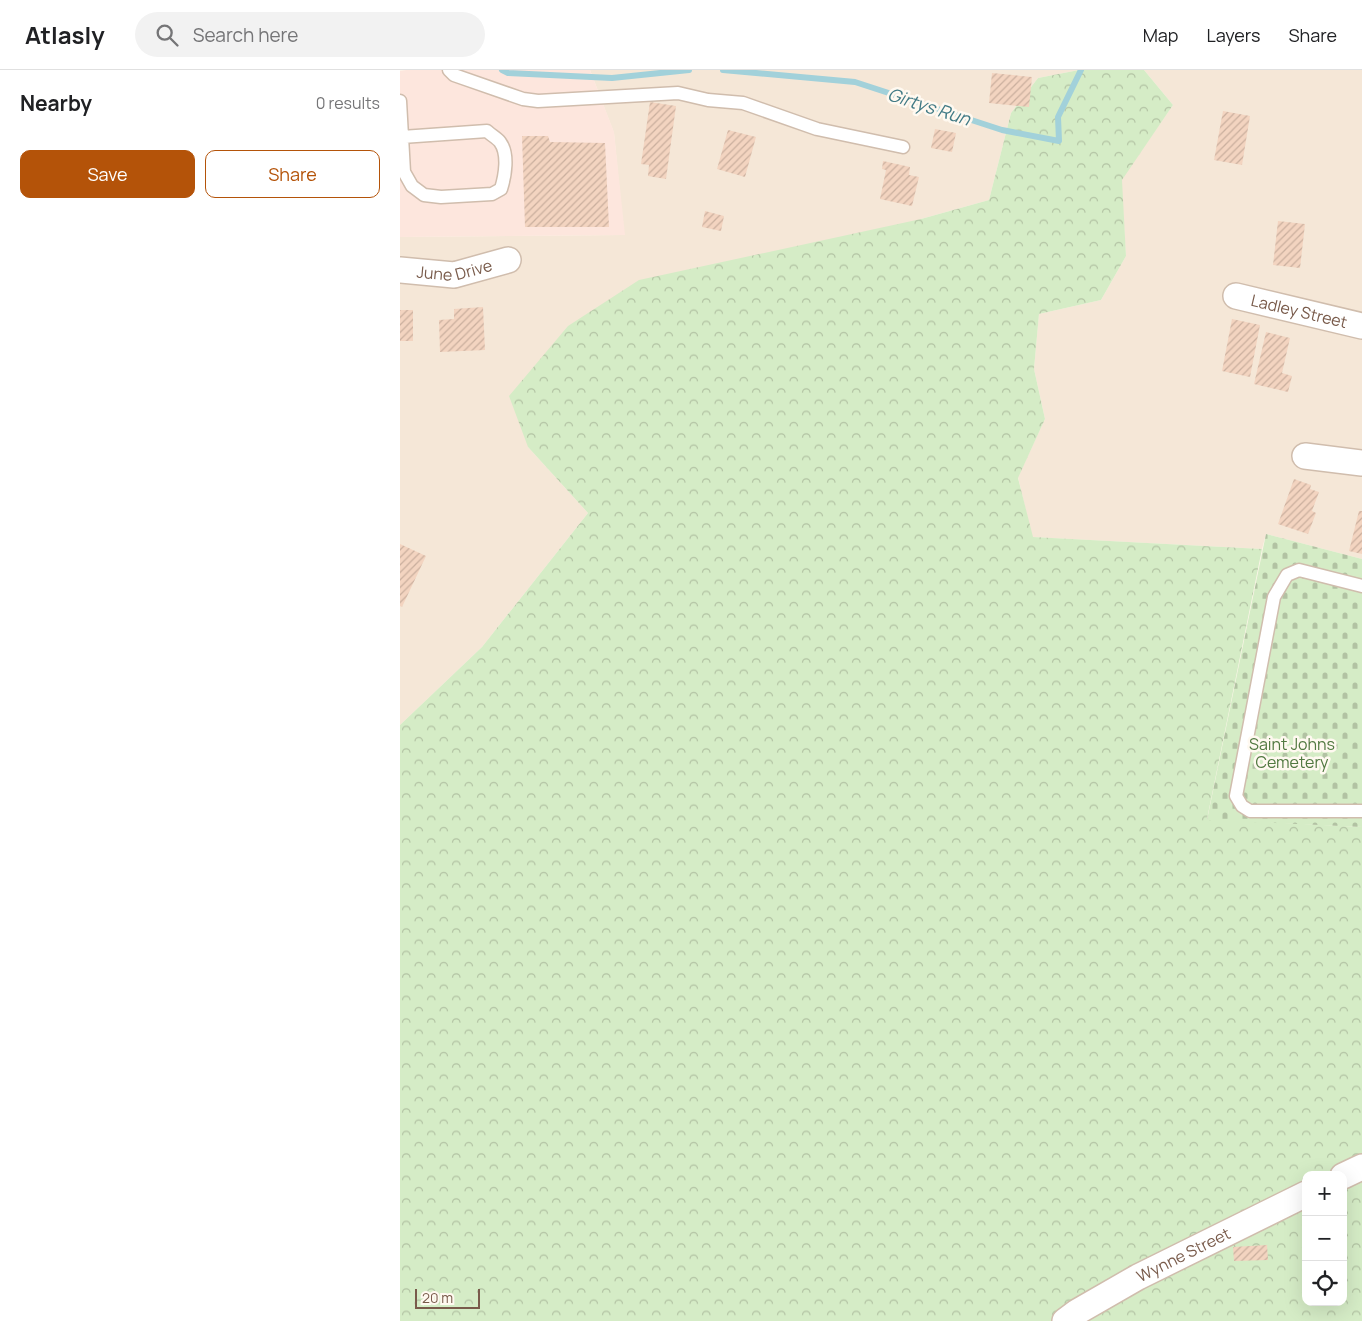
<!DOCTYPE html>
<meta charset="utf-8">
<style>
:root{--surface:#fff;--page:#f2f2f2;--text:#202124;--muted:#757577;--line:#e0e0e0;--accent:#b45309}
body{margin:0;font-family:Manrope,sans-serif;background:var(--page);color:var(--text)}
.controls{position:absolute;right:15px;bottom:15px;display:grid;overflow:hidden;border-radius:10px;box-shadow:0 5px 20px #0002}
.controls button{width:45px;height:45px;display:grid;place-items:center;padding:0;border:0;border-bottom:1px solid var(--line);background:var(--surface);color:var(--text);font:25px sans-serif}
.scale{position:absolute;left:15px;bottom:12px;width:65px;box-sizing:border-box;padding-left:5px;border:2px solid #795b4b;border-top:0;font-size:14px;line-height:18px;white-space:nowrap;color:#795b4b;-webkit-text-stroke:4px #fff9f0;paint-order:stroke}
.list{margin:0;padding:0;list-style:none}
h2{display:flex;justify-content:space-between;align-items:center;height:65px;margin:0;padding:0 20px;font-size:21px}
h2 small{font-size:16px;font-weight:400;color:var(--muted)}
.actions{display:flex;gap:10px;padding:15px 20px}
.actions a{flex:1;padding:11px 0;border:1px solid var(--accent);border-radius:10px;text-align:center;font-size:18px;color:var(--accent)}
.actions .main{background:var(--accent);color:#fff}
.icon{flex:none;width:28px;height:28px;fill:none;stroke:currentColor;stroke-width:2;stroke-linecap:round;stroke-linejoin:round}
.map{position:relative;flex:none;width:962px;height:1251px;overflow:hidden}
header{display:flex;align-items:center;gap:30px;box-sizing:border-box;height:70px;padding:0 25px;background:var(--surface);border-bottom:1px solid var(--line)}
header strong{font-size:24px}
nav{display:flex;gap:28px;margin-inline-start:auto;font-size:18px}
.search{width:350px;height:45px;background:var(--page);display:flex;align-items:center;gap:12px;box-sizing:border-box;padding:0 18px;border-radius:28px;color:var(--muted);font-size:19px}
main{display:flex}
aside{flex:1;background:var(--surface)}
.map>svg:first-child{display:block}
</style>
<header>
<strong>Atlasly</strong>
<div class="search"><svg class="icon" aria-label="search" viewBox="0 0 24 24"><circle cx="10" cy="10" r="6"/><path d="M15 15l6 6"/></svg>Search here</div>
<nav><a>Map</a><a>Layers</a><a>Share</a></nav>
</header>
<main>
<aside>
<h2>Nearby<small>0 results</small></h2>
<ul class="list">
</ul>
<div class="actions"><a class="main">Save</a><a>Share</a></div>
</aside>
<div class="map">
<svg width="962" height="1251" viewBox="0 0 962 1251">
<defs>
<pattern id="forest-crowns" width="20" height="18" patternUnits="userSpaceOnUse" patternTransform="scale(1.25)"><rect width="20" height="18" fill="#d5ecc6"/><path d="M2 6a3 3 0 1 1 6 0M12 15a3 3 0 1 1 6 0" fill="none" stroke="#b2c2a3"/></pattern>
<pattern id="cemetery-stones" width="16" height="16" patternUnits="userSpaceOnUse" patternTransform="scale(1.25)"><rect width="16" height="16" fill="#d5ecc6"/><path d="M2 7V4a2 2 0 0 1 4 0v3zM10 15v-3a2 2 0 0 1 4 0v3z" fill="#b2c2a3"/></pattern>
<pattern id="building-hatch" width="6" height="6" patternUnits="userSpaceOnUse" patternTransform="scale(1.25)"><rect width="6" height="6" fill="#f3d4c0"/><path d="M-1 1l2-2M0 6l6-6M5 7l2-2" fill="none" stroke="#caaf9e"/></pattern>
</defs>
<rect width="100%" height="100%" fill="#fdf5e9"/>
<path fill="#f5e7d7" d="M190 0H679L638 8 611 43 589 130 521 149 128 377 188 443 82 577 0 655V167L224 165 214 63Z
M744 0H962V489L866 464 862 479 632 467 618 407 645 349 634 299 639 244 701 230 726 186 721 110 773 35Z"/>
<path fill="#fde6dd" d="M6 0H190L214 62 225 165 0 167V1Z"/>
<path fill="url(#forest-crowns)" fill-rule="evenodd" d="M679 0H744L773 35 722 110 726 186 701 230 639 244 634 299 645 349 618 408 633 467 862 479 807 749 962 757V1251H0V655L82 577 188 443 128 377 109 326 168 256 239 210 521 149 589 130 611 43 638 8ZM906 1105H943V1232H906Z"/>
<path fill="url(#cemetery-stones)" d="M866 464 962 489V757L807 750Z"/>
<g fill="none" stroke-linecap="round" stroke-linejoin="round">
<path stroke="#a2d1da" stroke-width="6" d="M102 0 108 3 212 8 289 0
M323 0 455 12 602 60 659 71 658 47 681 0"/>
</g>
<path fill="url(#building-hatch)" d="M592 3 632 7 629 37 589 33Z
M250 32 276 36 266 109 248 106 249 95 241 94Z
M823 41 850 46 842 95 814 90Z
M535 59 556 63 552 82 531 78Z
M328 60 356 67 345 107 317 99Z
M122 66H148L150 72 205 73 209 157H125Z
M483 91 510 97 509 105 519 107 512 136 480 129 486 100 482 99Z
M305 141 324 146 321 161 302 157Z
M878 151 905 154 900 198 873 195Z
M83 237 85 280 40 282 39 250 54 249V239Z
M0 240H13V271H0Z
M832 249 860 255 850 307 822 301Z
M866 262 890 268 882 303 892 306 888 322 854 314Z
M894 409 911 415 910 419 919 422 912 441 916 443 908 464 878 454Z
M959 441H962V484L949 481Z
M0 474 26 486 2 537 0 536Z
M867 1175 868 1190 834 1191 833 1177Z"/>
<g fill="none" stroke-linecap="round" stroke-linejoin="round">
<g stroke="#d0bdad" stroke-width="15">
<path id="lane" d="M49 0 54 5 123 29 138 31 278 23 308 30 343 33 417 59 503 77
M0 31 4 102 12 116 24 125 41 127 92 124 101 119C105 106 109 84 100 72 97 68 91 65 87 61L2 67
M962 516 899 500 887 505 874 527 836 726 842 736 850 741H962"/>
</g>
<g stroke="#d0bdad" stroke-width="28">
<g id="street">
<path id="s1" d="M0 200 54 205 108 190"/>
<path id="s2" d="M836 226 962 256"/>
<path d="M905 386 962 393"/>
<path d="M943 1106 962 1097"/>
<path id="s3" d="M665 1251 677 1242 738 1207 906 1124"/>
</g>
</g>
<use href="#lane" stroke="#fff" stroke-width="12"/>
<use href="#street" stroke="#fff" stroke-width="25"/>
</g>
<g text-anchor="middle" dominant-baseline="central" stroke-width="5" stroke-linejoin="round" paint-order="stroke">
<g font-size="16" fill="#795b4b" stroke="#fff9f0">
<text stroke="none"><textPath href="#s1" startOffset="55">June Drive</textPath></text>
<text stroke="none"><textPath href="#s2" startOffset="65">Ladley Street</textPath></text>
<text stroke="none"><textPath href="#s3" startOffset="136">Wynne Street</textPath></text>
</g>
<g font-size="16" fill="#517940" stroke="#fff9f0">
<text x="892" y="674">Saint Johns<tspan x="892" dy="18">Cemetery</tspan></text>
</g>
<g font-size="18" font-style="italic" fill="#417a85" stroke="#fff9f0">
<text transform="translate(529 36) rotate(18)">Girtys Run</text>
</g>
</g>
</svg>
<div class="controls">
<button>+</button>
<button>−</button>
<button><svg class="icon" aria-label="locate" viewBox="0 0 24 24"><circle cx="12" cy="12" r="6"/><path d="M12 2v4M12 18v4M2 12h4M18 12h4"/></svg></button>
</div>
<div class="scale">20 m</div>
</div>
</main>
